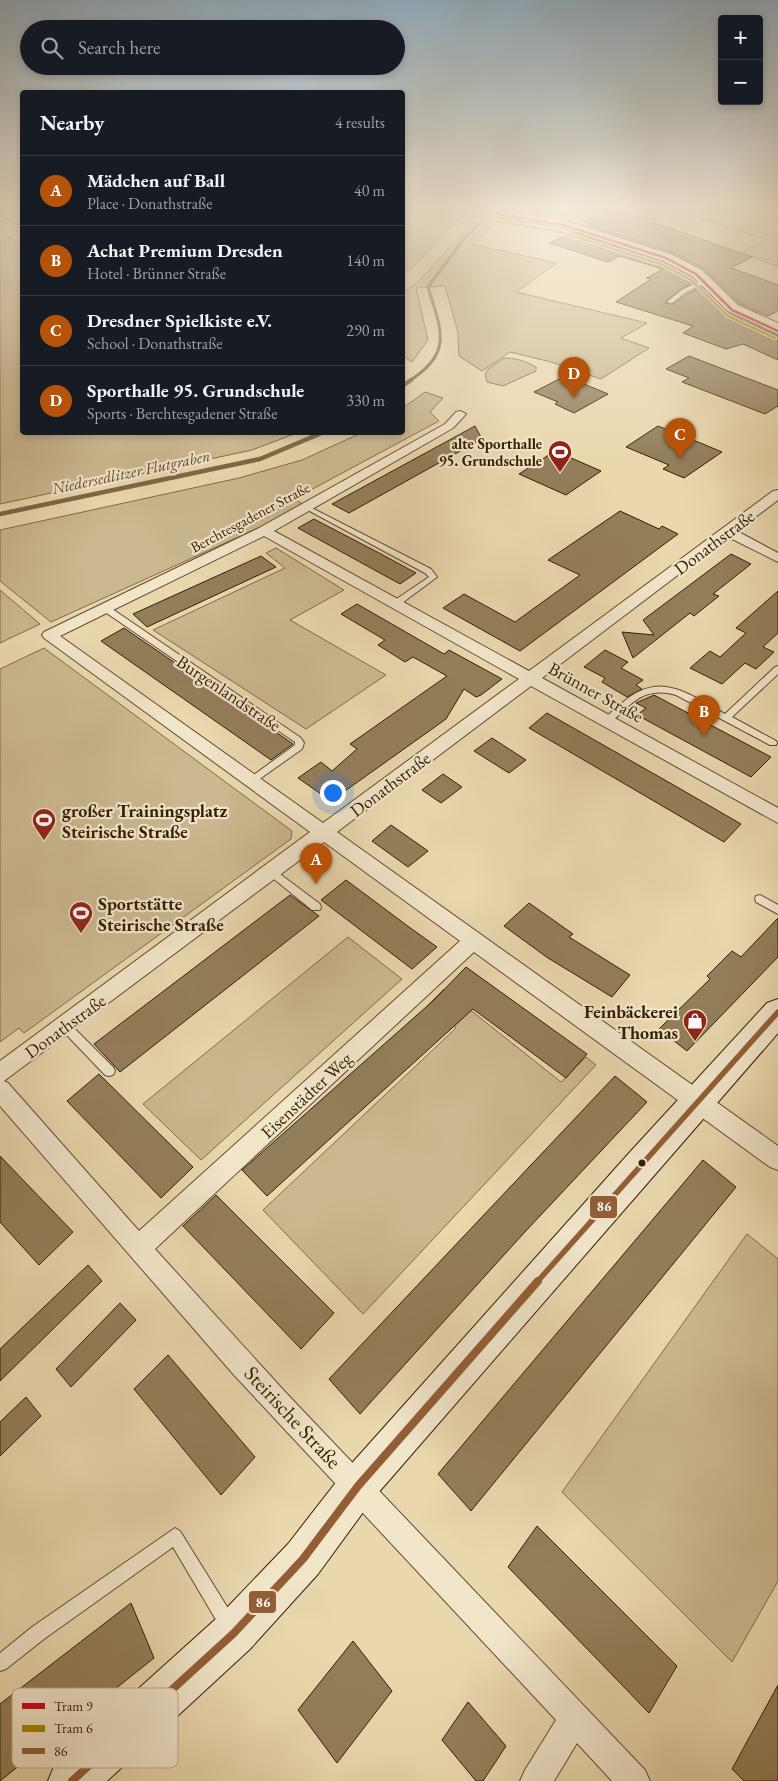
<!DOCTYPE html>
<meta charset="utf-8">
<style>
:root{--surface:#171b24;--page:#20242c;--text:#f1f3f6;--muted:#9ea1a6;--line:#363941;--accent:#b45309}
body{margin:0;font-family:"EB Garamond",serif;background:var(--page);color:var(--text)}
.controls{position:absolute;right:15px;top:15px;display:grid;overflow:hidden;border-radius:5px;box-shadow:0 2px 8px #0003}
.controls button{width:45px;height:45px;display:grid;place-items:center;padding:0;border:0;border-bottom:1px solid var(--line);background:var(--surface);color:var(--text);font:25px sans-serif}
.you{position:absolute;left:332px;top:792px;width:18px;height:18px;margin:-12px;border:4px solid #fff;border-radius:50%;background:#1a73e8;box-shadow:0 0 0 8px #1a73e833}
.badge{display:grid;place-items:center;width:32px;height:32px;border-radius:50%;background:var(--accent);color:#fff;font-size:16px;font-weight:700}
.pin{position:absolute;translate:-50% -41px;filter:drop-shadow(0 1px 2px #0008)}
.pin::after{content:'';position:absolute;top:26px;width:18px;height:15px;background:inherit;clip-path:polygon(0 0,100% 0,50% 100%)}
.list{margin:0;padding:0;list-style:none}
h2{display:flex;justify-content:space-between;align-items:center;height:65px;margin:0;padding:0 20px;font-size:21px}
h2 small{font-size:16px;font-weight:400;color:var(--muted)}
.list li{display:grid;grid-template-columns:32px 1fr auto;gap:15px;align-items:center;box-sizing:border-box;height:70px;padding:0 20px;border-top:1px solid var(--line)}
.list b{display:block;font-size:19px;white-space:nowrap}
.list p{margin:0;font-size:16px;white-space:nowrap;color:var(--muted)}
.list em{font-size:16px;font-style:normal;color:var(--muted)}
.icon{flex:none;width:28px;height:28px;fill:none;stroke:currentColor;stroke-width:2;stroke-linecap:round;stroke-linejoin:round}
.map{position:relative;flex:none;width:778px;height:1781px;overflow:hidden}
.search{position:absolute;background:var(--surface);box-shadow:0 2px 8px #0003;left:20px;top:20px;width:385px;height:55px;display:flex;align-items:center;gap:12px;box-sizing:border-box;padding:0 18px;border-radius:28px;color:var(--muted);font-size:19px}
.panel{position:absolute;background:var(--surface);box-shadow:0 2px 8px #0003;left:20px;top:90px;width:385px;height:345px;border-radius:5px}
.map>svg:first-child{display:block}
</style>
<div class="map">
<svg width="778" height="1781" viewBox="0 0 778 1781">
<rect width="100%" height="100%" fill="#ead7ae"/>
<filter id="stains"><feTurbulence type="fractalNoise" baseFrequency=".004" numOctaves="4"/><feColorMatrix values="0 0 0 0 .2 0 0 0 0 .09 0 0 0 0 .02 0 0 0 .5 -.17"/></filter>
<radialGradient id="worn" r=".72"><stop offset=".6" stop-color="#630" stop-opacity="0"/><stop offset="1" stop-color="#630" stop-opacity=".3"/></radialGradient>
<path fill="#cbb890" stroke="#806b48" d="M403 208H440L465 213 416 264 403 274Z
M488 208H563L565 212 555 219Z
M684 208H778V267L742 253 766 239 702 220 711 216Z
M478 216 497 219 475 245 557 263 516 292 647 323 621 338 649 348 601 379 551 362 510 352 482 371 459 356 458 333 445 286 416 288 428 340 412 362 403 356V293L419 281Z
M9 237 22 244V432L297 433 252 450 0 504V241Z
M504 358C516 358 525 361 536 367V371L503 386 487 382 485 375 488 369Z
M425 392 443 398 430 412 439 421 294 499 303 504 265 525 51 622 0 581V530L239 478 302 460 361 433 402 432 403 408Z
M276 548 344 590 290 620 386 675 306 729 153 630 285 568 266 553Z
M0 590 40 624 0 643Z
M44 648 292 831 291 839 24 1033 19 1028 0 1042V669Z
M348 937 402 979 201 1160 143 1104Z
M444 989 561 1082 586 1057 596 1065 363 1314 263 1210 456 1028 428 1005Z
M747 1234 778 1259V1581L732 1662 562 1492Z"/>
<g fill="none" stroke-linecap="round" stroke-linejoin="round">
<path stroke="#7c6745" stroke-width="3" d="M409 381C454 353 441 330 428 287L463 240 496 208"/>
<path stroke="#7c6745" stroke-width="4.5" d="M402 386 411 380
M0 514 260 459 324 432"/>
</g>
<path fill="#937e5a" stroke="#341e00" d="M609 208H616L657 220 652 222 752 257 731 268 778 285V311L768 316 739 303 703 268 674 253 587 225 591 224 584 222Z
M572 232 662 263 691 278 695 282 681 289 666 301 665 303 673 304 687 294 701 287 727 313 778 336V360L743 344 726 349 683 333 693 326 616 302 651 279 646 278 663 269 620 256 608 262 550 243Z
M689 356 778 390V406L765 414 682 382 689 378 666 369Z
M565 376 608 394 574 413 555 404 558 402 534 392Z
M475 426 482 439 349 513 332 504Z
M658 426 703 444 722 452 684 478 663 469 669 465 626 447Z
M555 451 601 471 566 495 519 474Z
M620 511 659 529 662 526 678 534 520 651 443 608 464 594 515 622 580 575 548 560Z
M314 519 381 554 416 573 400 584 298 528Z
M731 554 751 564 713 594 719 596 694 616 690 613 633 658 622 632 654 635 643 620Z
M261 556 276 567 147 627 133 614Z
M778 591V633L763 647 774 652 756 669 745 663 722 684 690 668 710 651 720 657 746 633 736 628Z
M357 604 444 654 449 650 502 679 481 695 476 697 464 689 446 719 331 801 298 778 321 762 332 771 357 749 350 744 447 676 413 657 405 662 378 645 385 640 341 614Z
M124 628 254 717 293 744 271 760 101 641Z
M605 650 628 662 621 668 643 680 636 685 642 689 627 697 602 682 605 678 584 667Z
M654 695 771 757 751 777 637 715 646 708 636 703Z
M547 713 677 787 741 824 724 842 529 728Z
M492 738 526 760 509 773 474 751Z
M443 774 462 787 441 803 422 790Z
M391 825 428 851 408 867 372 841Z
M346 880 409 927 437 947 412 969 321 900Z
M290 895 319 916 120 1072 94 1044Z
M529 903 573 934 569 937 630 975 612 997 548 958 504 926Z
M778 918V957L687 1051 659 1029 710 979 707 976 732 951 741 957Z
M466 967 587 1054 566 1078 473 1009 267 1196 242 1170 434 1000Z
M99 1074 193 1167 161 1198 67 1101Z
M615 1076 647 1102 523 1234 360 1414 329 1379Z
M0 1156 73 1232 39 1265 0 1222Z
M703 1160 736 1187 471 1511 438 1474Z
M216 1195 334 1313 301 1349 183 1226Z
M88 1265 102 1281 0 1381V1349Z
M120 1303 136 1320 71 1387 56 1369Z
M168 1355 255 1457 221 1495 134 1389Z
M26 1397 41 1416 0 1456V1422Z
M537 1526 677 1666 649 1713 508 1567Z
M131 1603 154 1658 0 1781V1704Z
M353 1641 392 1691 337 1763 298 1710Z
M778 1685V1781H744L732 1769Z
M468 1702 506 1746 483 1781H476L442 1740Z"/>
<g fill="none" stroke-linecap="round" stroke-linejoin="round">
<g stroke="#624c2c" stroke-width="2">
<path id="lane" d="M563 214 568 220 564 225 562 224 564 220 561 215Z
M705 279 707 282 686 292 672 303 667 302 682 290Z
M306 505 431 569 437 577 398 606H392V602L429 577 425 573 304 508 303 507Z
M102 606H108L301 738 304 743 302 749 254 783H248L246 781 248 779 295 745V742L102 610Z
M778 666V674L732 717 776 741 777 743 776 745H770L676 695C643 686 633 703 610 723L607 724 603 721C607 715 614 710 620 705 659 669 686 693 725 714L775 667Z
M272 868 320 904 321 907 320 910H312L269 875 267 872 269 869Z
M760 895 778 905V914L756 902 755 899 756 896Z
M65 1021 69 1023 113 1067 115 1071 113 1075 109 1076 105 1075 61 1029 59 1026 61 1023Z
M175 1528 180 1531 234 1618 236 1624 234 1630 228 1632 222 1630 173 1547 44 1639 6 1669 0 1671V1653L32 1627Z"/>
</g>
<g stroke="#624c2c" stroke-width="2">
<path id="street" d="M22 208V214L0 221V215Z
M460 411 466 414 453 428 274 531 529 671 773 491 778 490V500L737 531 778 553V562L728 537 542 678 778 808V823L531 686 337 832 778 1146V1170L770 1167 474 952 155 1249 288 1395 645 1770 650 1781H612L577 1743 554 1781H520L525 1770 556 1720 234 1375 0 1106V1061L310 832 44 638 42 635 44 632 259 528 445 424 456 412ZM264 536 519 679 323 823 60 636ZM324 842 460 941 139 1231 8 1083 4 1081Z"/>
</g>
<g stroke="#341e00" stroke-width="2">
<path id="secondary" d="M459 208H491L564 220 673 255 702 270 738 305 778 323V334L728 311 692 276 663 261 562 227 465 212Z
M778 999V1033L372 1500 318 1574 250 1649 107 1781H48L55 1764 218 1617 288 1544 344 1472 630 1152 767 1003Z"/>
</g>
<use href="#lane" fill="#f1e5ca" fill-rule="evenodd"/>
<use href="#street" fill="#f1e5ca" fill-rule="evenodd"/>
<use href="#secondary" fill="#f1e5ca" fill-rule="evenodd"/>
<g stroke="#f1e5ca" stroke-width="9">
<path id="bus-1-far1" d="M537 1282 778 1012"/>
</g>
<g stroke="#f1e5ca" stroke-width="11">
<path id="bus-1" d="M72 1781 234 1633 303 1559 358 1486 538 1281"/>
</g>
<use href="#bus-1-far1" stroke="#935e36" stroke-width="5.5"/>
<use href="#bus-1" stroke="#935e36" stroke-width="8"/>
<g stroke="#f1e5ca" stroke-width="4.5">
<path id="tram-1" d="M462 208 563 225 666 258 696 274 732 310 778 331"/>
</g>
<g stroke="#f1e5ca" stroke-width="4.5">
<path id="tram-2" d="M459 215 561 232 663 265 691 280 728 316 775 338"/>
</g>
<use href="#tram-1" stroke="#c9061a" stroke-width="2.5"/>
<use href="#tram-2" stroke="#a48700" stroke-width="2.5"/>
</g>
<linearGradient id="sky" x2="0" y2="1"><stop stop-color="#90a9b9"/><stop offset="0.45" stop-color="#f6eddb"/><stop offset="1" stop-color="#f6eddb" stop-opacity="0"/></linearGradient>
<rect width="778" height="458" fill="url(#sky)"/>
<defs>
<g id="stadium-pin" transform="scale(1.25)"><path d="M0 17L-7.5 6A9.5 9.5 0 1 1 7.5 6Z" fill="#8f2418" stroke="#f1e5ca"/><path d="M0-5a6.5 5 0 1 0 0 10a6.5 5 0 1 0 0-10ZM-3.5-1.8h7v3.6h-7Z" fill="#fff"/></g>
<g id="shop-pin" transform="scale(1.25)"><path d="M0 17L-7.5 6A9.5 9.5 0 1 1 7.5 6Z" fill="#8f2418" stroke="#f1e5ca"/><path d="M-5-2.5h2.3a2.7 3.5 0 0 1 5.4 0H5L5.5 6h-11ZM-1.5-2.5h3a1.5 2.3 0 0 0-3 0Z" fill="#fff"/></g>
</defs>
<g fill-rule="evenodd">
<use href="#stadium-pin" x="560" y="452"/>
<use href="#stadium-pin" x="44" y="820"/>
<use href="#stadium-pin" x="81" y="913"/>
<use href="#shop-pin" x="695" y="1021"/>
</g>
<circle fill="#341e00" stroke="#f1e5ca" stroke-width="2" cx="642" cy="1163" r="4.5"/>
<g text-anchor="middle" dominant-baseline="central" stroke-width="4.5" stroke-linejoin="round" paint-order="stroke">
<g font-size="15" font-weight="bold" fill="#341e00" stroke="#f1e5ca" text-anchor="end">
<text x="542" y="443">alte Sporthalle<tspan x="542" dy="17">95. Grundschule</tspan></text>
</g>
<g font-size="15" fill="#341e00" stroke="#f1e5ca">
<text transform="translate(250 517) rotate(-28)">Berchtesgadener Straße</text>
</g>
<g font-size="16" font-style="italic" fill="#5e4928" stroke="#f1e5ca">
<text transform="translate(131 472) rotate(-12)">Niedersedlitzer Flutgraben</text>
</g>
<g font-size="18" fill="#341e00" stroke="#f1e5ca">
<text transform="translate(714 542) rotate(-37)">Donathstraße</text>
<text transform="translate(596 692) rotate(29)">Brünner Straße</text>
<text transform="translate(229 693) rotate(34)">Burgenlandstraße</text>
<text transform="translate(390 784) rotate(-37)">Donathstraße</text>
<text transform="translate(65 1026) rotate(-36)">Donathstraße</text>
<text transform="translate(306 1095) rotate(-43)">Eisenstädter Weg</text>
</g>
<g font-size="18" font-weight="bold" fill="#341e00" stroke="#f1e5ca" text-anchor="start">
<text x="62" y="810">großer Trainingsplatz<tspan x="62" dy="21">Steirische Straße</tspan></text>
<text x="98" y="903">Sportstätte<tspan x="98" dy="21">Steirische Straße</tspan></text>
<text x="678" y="1011" text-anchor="end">Feinbäckerei<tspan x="678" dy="21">Thomas</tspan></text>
</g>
<g font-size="21" fill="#341e00" stroke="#f1e5ca">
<text transform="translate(293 1417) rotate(47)">Steirische Straße</text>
</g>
</g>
<rect x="12" y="1688" width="166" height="80" rx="8" fill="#f1e5ca" stroke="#b8a98d" stroke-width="1"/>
<rect x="22" y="1703" width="23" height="6" fill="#c9061a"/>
<rect x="22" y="1725" width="23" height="7" fill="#a48700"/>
<rect x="22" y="1748" width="23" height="6" fill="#935e36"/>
<g font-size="14" fill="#341e00">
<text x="54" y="1711">Tram 9</text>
<text x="54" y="1733">Tram 6</text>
<text x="54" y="1756">86</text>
</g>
<g stroke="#f1e5ca" stroke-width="2">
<rect x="589" y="1195" width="29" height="24" rx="5" fill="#935e36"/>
<rect x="248" y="1590" width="29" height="24" rx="5" fill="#935e36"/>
</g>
<g font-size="14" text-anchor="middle" font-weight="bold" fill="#fff">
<text x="604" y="1211">86</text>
<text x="263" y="1607">86</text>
</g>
<rect width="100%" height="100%" filter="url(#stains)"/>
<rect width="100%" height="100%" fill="url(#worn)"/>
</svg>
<div class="controls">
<button>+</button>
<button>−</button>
</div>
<div class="you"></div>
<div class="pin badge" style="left:316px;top:884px">A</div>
<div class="pin badge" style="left:704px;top:736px">B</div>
<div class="pin badge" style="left:680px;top:459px">C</div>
<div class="pin badge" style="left:574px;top:398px">D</div>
<div class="search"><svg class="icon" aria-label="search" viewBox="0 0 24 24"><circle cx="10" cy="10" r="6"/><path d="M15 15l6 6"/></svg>Search here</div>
<section class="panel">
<h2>Nearby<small>4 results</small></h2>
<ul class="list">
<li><span class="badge">A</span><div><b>Mädchen auf Ball</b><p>Place · Donathstraße</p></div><em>40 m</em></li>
<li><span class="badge">B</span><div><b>Achat Premium Dresden</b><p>Hotel · Brünner Straße</p></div><em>140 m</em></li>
<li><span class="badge">C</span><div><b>Dresdner Spielkiste e.V.</b><p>School · Donathstraße</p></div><em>290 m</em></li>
<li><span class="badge">D</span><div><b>Sporthalle 95. Grundschule</b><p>Sports · Berchtesgadener Straße</p></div><em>330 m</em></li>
</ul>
</section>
</div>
